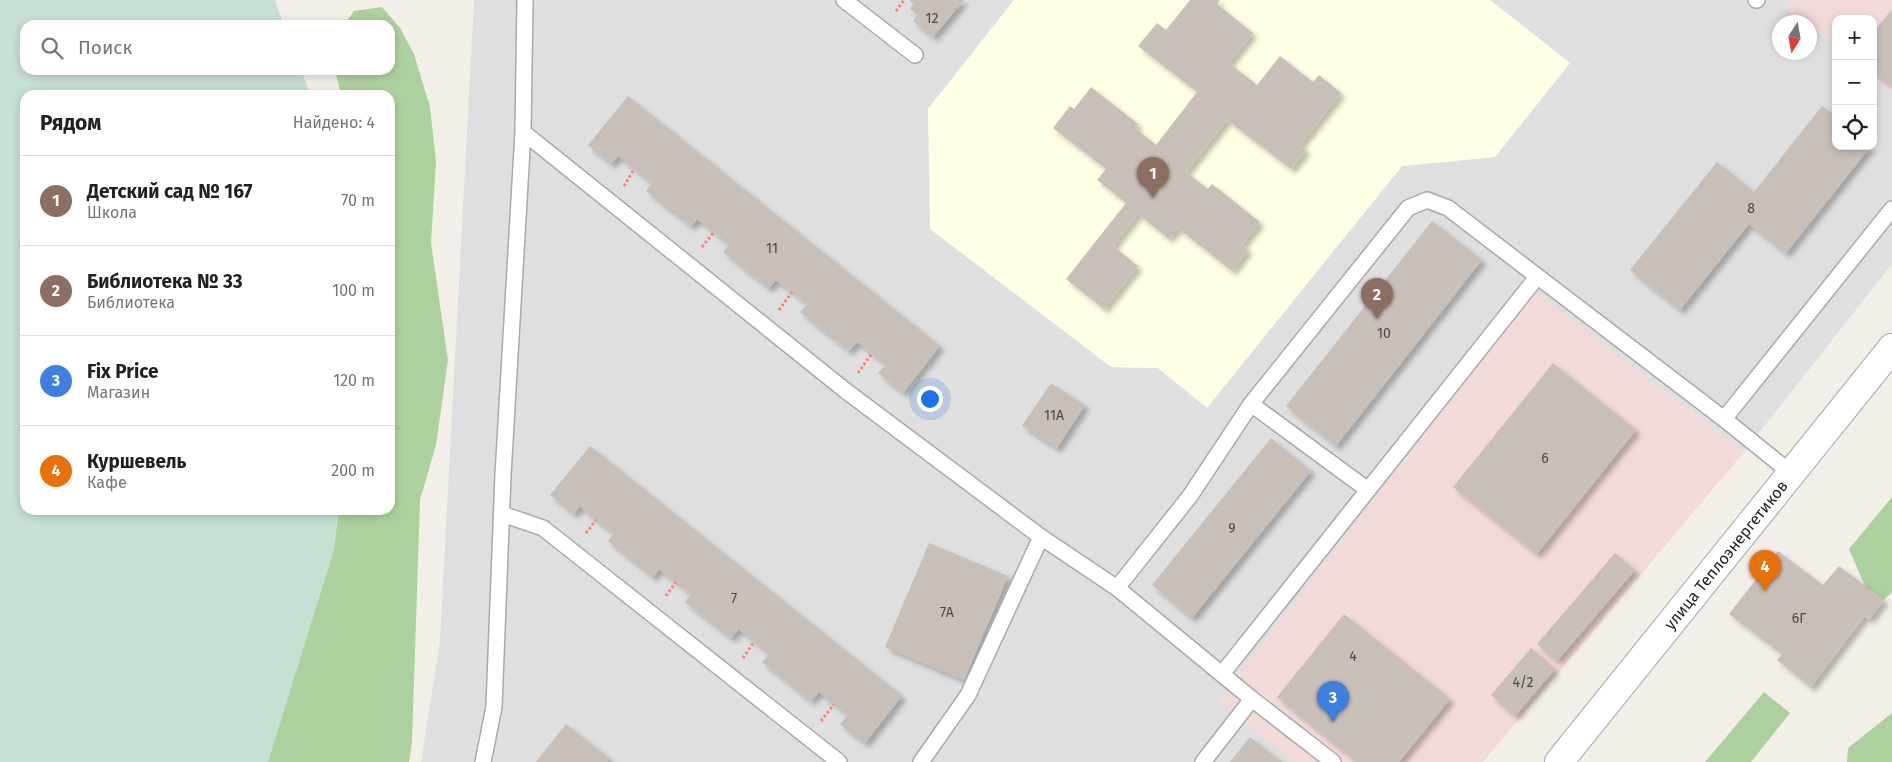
<!DOCTYPE html>
<html lang="ru">
<meta charset="utf-8">
<style>
:root{--surface:#fff;--page:#f6f6f6;--text:#202124;--muted:#757577;--line:#e0e0e0;--accent:#d40000}
body{margin:0;font-family:"Fira Sans",sans-serif;background:var(--page);color:var(--text)}
.controls{position:absolute;right:15px;top:15px;display:grid;overflow:hidden;border-radius:10px;box-shadow:0 2px 8px #0003}
.controls button{width:45px;height:45px;display:grid;place-items:center;padding:0;border:0;border-bottom:1px solid var(--line);background:var(--surface);color:var(--text);font:25px sans-serif}
.compass{position:absolute;left:1772px;top:15px;width:45px;height:45px;border-radius:50%;background:var(--surface);box-shadow:0 2px 8px #0003;rotate:191deg}
.you{position:absolute;left:929px;top:398px;width:18px;height:18px;margin:-12px;border:4px solid #fff;border-radius:50%;background:#1a73e8;box-shadow:0 0 0 8px #1a73e833}
.badge{display:grid;place-items:center;width:32px;height:32px;border-radius:50%;background:var(--accent);color:#fff;font-size:16px;font-weight:700}
.pin{position:absolute;translate:-50% -41px;filter:drop-shadow(0 1px 2px #0008)}
.pin::after{content:'';position:absolute;top:26px;width:18px;height:15px;background:inherit;clip-path:polygon(0 0,100% 0,50% 100%)}
.list{margin:0;padding:0;list-style:none}
h2{display:flex;justify-content:space-between;align-items:center;height:65px;margin:0;padding:0 20px;font-size:21px}
h2 small{font-size:16px;font-weight:400;color:var(--muted)}
.list li{display:grid;grid-template-columns:32px 1fr auto;gap:15px;align-items:center;box-sizing:border-box;height:90px;padding:0 20px;border-top:1px solid var(--line)}
.list b{display:block;font-size:19px;white-space:nowrap}
.list p{margin:0;font-size:16px;white-space:nowrap;color:var(--muted)}
.list em{font-size:16px;font-style:normal;color:var(--muted)}
.icon{flex:none;width:28px;height:28px;fill:none;stroke:currentColor;stroke-width:2;stroke-linecap:round;stroke-linejoin:round}
.map{position:relative;flex:none;width:1892px;height:762px;overflow:hidden}
.search{position:absolute;background:var(--surface);box-shadow:0 2px 8px #0003;left:20px;top:20px;width:375px;height:55px;display:flex;align-items:center;gap:12px;box-sizing:border-box;padding:0 18px;border-radius:15px;color:var(--muted);font-size:19px}
.panel{position:absolute;background:var(--surface);box-shadow:0 2px 8px #0003;left:20px;top:90px;width:375px;height:425px;border-radius:15px}
.map>svg:first-child{display:block}
</style>
<div class="map">
<svg width="1892" height="762" viewBox="0 0 1892 762">
<defs>
<filter id="shadow"><feDropShadow dx="4.5" dy="4.5" stdDeviation="2.5" flood-color="#0004"/></filter>
</defs>
<rect width="100%" height="100%" fill="#f2efe9"/>
<path fill="#e0dfdf" d="M474 0H1014L928 109 1111 367 1158 368 1207 407 1402 166 1495 157 1570 63 1490 0H1790L1785 7 1805 22H1780V52H1810V26L1836 47V146H1873V76L1892 91V264L1744 452 1535 293 1219 701 1297 762H421L440 640Z"/>
<path fill="#f2dad9" d="M1790 0H1892V91L1873 76V19H1836V47L1810 26V22H1805L1785 7Z
M1535 292 1744 452 1483 762H1297L1218 701Z"/>
<path fill="#ffffe5" d="M1014 0H1490L1570 63 1495 157 1402 166 1207 408 1158 368 1111 367 930 229 928 109Z"/>
<path fill="#add19e" d="M382 7 400 28 414 54 430 107 436 161 431 243 448 360 436 445 420 500 412 742 409 762H227L316 510H390V95H341L335 70H390V25H344L354 11Z
M1892 497V592L1875 609 1849 549Z
M1764 692 1790 713 1751 762H1705Z
M1892 713V762H1847L1848 748Z"/>
<path fill="#c6e0d4" d="M0 0H275L284 25H25V70H301L311 95H25V510H339L334 550 268 762H0Z"/>
<path fill="#c7bfb8" filter="url(#shadow)" d="M909 0H964L933 37 913 21 918 15 910 9 913 4Z
M1190 0H1220L1217 4 1253 33 1229 63 1257 85 1280 56 1313 82 1319 75 1341 93 1300 145 1306 150 1291 169 1227 120 1186 172 1208 189 1212 184 1260 222 1242 245 1248 250 1232 271 1178 228 1169 239 1138 214 1113 246 1138 266 1104 309 1066 279 1126 203 1097 180 1106 169 1053 128 1070 106 1074 109 1091 87 1138 124 1135 128 1156 145 1197 92 1138 46 1157 23 1166 30Z
M1892 9V86L1873 72V33Z
M628 96 940 346 903 393 878 373 886 365 857 342 849 351 800 312 807 304 792 292 776 280 769 288 723 252 729 244 697 219 691 226 646 191 652 183 618 156 611 164 588 145Z
M1822 106 1836 116V146H1871L1786 253 1749 224 1680 310 1630 270 1717 162 1754 192Z
M1432 221 1482 260 1336 446 1286 406Z
M1553 363 1636 430 1537 554 1453 487Z
M1051 383 1085 405 1057 448 1022 426Z
M1271 438 1311 471 1192 618 1152 585Z
M590 446 902 696 865 743 840 724 848 715 834 704 819 692 811 701 762 662 769 654 739 629 731 638 685 602 691 594 659 569 653 577 608 541 614 533 596 520 580 506 574 514 550 495Z
M929 543 1008 576 964 680 885 647Z
M1778 551 1823 585 1839 566 1884 600 1869 620 1865 616 1811 687 1777 660 1782 654 1729 614Z
M1615 553 1635 570 1557 661 1537 644Z
M1344 614 1450 699 1399 762H1357L1277 697Z
M1531 648 1555 669 1515 716 1491 695Z
M566 724 610 759 607 762H536Z
M1250 737 1282 762H1230Z"/>
<g fill="none" stroke-linecap="round" stroke-linejoin="round">
<g stroke="#a9a9a9" stroke-width="18">
<path id="service" d="M844 0 915 55
M1756 0H1757
M523 132 846 391 1041 537 1117 588 1252 699 1333 762
M1251 404 1368 490
M1724 419 1892 209
M502 514 543 528 839 762
M1117 588 1190 496 1251 404 1408 208 1427 200 1448 208 1724 419 1791 473
M1222 674 1537 277
M483 762 494 707 503 475 523 132 525 0
M921 762 968 695 1041 537
M1203 762 1252 699"/>
</g>
<g stroke="#a9a9a9" stroke-width="30">
<g id="tertiary">
<path id="s1" d="M1559 762 1892 348"/>
</g>
</g>
<path stroke="#fa8072" stroke-width="3" stroke-dasharray="2.5 2.5" stroke-linecap="butt" d="M896 11 904 0
M624 186 634 169
M702 247 714 232
M779 310 792 292
M858 373 872 353
M586 533 596 520
M666 596 676 582
M743 658 754 642
M821 721 834 704"/>
<use href="#service" stroke="#fff" stroke-width="15"/>
<use href="#tertiary" stroke="#fff" stroke-width="28"/>
</g>
<g text-anchor="middle" dominant-baseline="central" stroke-width="5" stroke-linejoin="round" paint-order="stroke">
<g font-size="14" fill="#4b4948">
<text x="932" y="18">12</text>
<text x="1751" y="208">8</text>
<text x="772" y="248">11</text>
<text x="1384" y="333">10</text>
<text x="1054" y="415">11А</text>
<text x="1545" y="458">6</text>
<text x="1232" y="528">9</text>
<text x="734" y="598">7</text>
<text x="947" y="612">7А</text>
<text x="1799" y="618">6Г</text>
<text x="1353" y="656">4</text>
<text x="1523" y="682">4/2</text>
</g>
<g font-size="16" fill="#222" stroke="#fff">
<text stroke="none"><textPath href="#s1" startOffset="266">улица Теплоэнергетиков</textPath></text>
</g>
</g>
</svg>
<div class="controls">
<button>+</button>
<button>−</button>
<button><svg class="icon" aria-label="locate" viewBox="0 0 24 24"><circle cx="12" cy="12" r="6"/><path d="M12 2v4M12 18v4M2 12h4M18 12h4"/></svg></button>
</div>
<svg class="compass" viewBox="-18 -18 36 36"><path d="M0-13l5 13h-10z" fill="#e53935"/><path d="M0 13l5-13h-10z" fill="#757577"/></svg>
<div class="you"></div>
<div class="pin badge" style="left:1153px;top:198px;background:#8d6e63">1</div>
<div class="pin badge" style="left:1377px;top:319px;background:#8d6e63">2</div>
<div class="pin badge" style="left:1333px;top:722px;background:#3f7fe0">3</div>
<div class="pin badge" style="left:1765px;top:591px;background:#e8710a">4</div>
<div class="search"><svg class="icon" aria-label="search" viewBox="0 0 24 24"><circle cx="10" cy="10" r="6"/><path d="M15 15l6 6"/></svg>Поиск</div>
<section class="panel">
<h2>Рядом<small>Найдено: 4</small></h2>
<ul class="list">
<li><span class="badge" style="background:#8d6e63">1</span><div><b>Детский сад № 167</b><p>Школа</p></div><em>70 m</em></li>
<li><span class="badge" style="background:#8d6e63">2</span><div><b>Библиотека № 33</b><p>Библиотека</p></div><em>100 m</em></li>
<li><span class="badge" style="background:#3f7fe0">3</span><div><b>Fix Price</b><p>Магазин</p></div><em>120 m</em></li>
<li><span class="badge" style="background:#e8710a">4</span><div><b>Куршевель</b><p>Кафе</p></div><em>200 m</em></li>
</ul>
</section>
</div>
